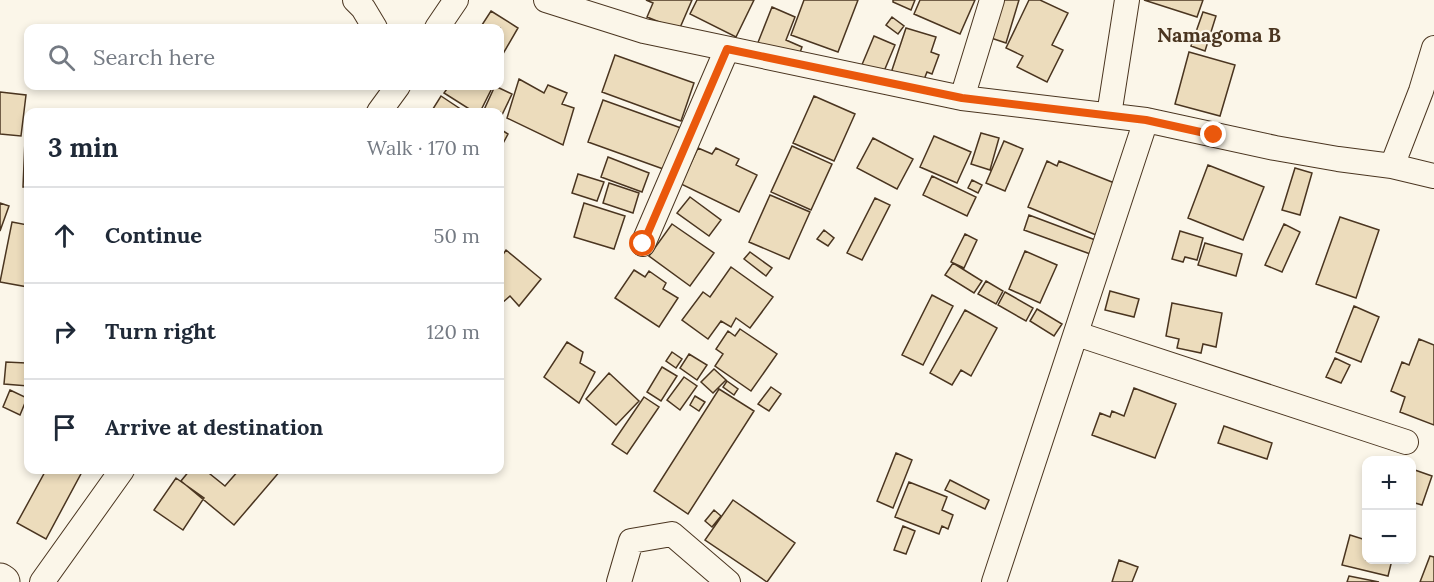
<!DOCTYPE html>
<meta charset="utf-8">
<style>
:root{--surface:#fff;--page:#f6f6f7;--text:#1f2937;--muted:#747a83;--line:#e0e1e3}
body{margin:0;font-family:Lora,serif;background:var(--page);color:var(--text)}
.controls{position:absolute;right:18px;bottom:18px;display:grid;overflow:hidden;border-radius:12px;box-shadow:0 3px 9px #0003}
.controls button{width:54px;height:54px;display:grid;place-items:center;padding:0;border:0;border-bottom:2px solid var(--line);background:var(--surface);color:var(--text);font:30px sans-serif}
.stop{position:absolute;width:18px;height:18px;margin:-14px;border:4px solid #ea580c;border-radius:50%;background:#fff}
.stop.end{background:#ea580c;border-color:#fff;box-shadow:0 2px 6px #0008}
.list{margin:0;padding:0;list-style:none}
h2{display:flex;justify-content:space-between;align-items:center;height:78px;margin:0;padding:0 24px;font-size:26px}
h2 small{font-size:20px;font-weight:400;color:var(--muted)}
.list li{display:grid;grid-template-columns:39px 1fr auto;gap:18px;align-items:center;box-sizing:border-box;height:96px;padding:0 24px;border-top:2px solid var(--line)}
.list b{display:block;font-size:22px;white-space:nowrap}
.list em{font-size:20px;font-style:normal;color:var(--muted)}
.icon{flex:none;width:33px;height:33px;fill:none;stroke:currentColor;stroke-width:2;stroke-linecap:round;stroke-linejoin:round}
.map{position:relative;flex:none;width:1434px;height:582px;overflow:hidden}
.search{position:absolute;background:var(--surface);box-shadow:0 3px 9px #0003;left:24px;top:24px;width:480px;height:66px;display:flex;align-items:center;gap:15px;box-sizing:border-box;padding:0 21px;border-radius:12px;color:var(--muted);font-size:22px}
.panel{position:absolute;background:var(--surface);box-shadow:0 3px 9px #0003;left:24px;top:108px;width:480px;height:366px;border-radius:12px}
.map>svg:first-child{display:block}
</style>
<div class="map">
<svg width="1434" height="582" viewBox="0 0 1434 582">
<rect width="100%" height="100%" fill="#fbf6e9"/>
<path fill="#ecdcbc" stroke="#4a3520" stroke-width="1.5" d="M646 0H692L679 30 647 17 653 3Z
M697 0H754L736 37 690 14Z
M804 0H858L838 52 791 35Z
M893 0H915L911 10 893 2Z
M920 0H975L960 34 914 14Z
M996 0H1019L1006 43 985 36Z
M1029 0H1040L1068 13 1052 45 1063 50 1047 82 1017 67 1023 56 1006 48Z
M1144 0H1203L1197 17Z
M772 7 795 17 786 40 802 47 797 61 757 45Z
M491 11 518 28 500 59V28H480Z
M1203 12 1216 16 1205 51 1191 46Z
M892 17 904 26 898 34 886 25Z
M906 28 936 37 931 52 939 55 932 74 927 72 921 87 890 76Z
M874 36 895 45 882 76 861 67Z
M1189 52 1235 65 1220 116 1175 104Z
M615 55 694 83 681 121 602 92Z
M519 79 544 93 548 85 567 93 562 104 574 108 563 145 507 118Z
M449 86H488L492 88 480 112H474L444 93Z
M495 86 512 94 500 119V112H483Z
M0 92 26 95 21 136 0 134Z
M441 96 465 112H431Z
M814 96 855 114 834 161 793 143Z
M603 100 681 128 666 170 588 142Z
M500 129 508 134 500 149Z
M981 133 999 138 990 170 971 164Z
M934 136 971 152 957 183 920 167Z
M873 138 913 159 897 189 857 168Z
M25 140H28V187H23Z
M1004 141 1023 149 1005 191 986 183Z
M792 146 832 164 811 210 771 192Z
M698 148 712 154 716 148 739 159 736 165 757 175 739 212 681 184Z
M608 157 649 173 642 192 601 177Z
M1047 161 1057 166 1059 161 1122 186 1101 237 1028 207Z
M1208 165 1264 187 1243 240 1188 218Z
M1295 168 1312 173 1300 215 1282 210Z
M578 174 604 182 597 201 572 193Z
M932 176 976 197 967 216 923 195Z
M972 180 982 185 978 193 968 188Z
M609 183 639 193 633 213 603 203Z
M770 195 810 212 789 259 749 242Z
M690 197 721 220 709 236 677 213Z
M875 198 890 205 862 260 847 253Z
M0 203 9 206 0 231Z
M584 203 625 216 614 249 574 237Z
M1029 215 1098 241 1093 255 1024 230Z
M1340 217 1379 230 1356 298 1316 284Z
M12 222 28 225V287L0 282Z
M672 224 714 253 690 286 649 256Z
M1284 224 1300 232 1282 272 1265 265Z
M824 230 834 238 828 246 817 239Z
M1180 231 1203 238 1197 260 1185 257 1183 262 1172 259Z
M965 234 977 240 964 268 951 262Z
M1205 243 1242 254 1236 276 1198 265Z
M506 250 541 279 519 306 510 296 502 303 500 301V259Z
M1025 251 1057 265 1040 303 1009 289Z
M750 252 772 268 766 276 744 259Z
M953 263 982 281 974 293 945 275Z
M731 267 773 297 750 328 736 318 731 327 721 321 708 339 682 320 703 292 710 297Z
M634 270 645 277 649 271 666 283 663 289 678 298 659 327 615 298Z
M986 281 1003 291 996 304 978 294Z
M1110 291 1139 299 1134 317 1105 310Z
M1005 292 1033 308 1026 321 998 305Z
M932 295 953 306 923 365 902 355Z
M1172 303 1222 313 1216 347 1203 344 1201 353 1177 348 1179 339 1166 336Z
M1354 306 1379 317 1361 362 1336 352Z
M1037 309 1062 324 1054 336 1030 321Z
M965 310 997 328 971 376 961 370 952 385 930 373Z
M740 329 777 354 751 391 715 366 723 354 716 349 728 331 735 336Z
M1419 339 1434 345V425L1400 412 1405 397 1391 391 1402 362 1409 365Z
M567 342 583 352 580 363 595 372 579 403 544 377Z
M672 352 682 359 676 368 666 361Z
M689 354 707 365 697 380 680 368Z
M27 355H28V386L4 384 6 362 26 363Z
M1335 358 1350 365 1341 383 1326 377Z
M662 367 677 376 661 401 647 392Z
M714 369 726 380 713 393 701 382Z
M609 373 639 401 616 425 586 399Z
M684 377 697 386 680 410 667 400Z
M727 381 738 389 734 395 723 387Z
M771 387 781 394 769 411 758 404Z
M1134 388 1176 404 1155 458 1092 435 1100 413 1110 417 1112 411 1124 416Z
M719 389 754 411 688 514 654 491Z
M10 390 27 398 20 415 3 407Z
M695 396 705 402 699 411 690 405Z
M644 397 659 407 627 454 612 444Z
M1224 426 1272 443 1267 459 1218 443Z
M896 453 912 460 893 508 877 501Z
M1412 469 1432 476 1422 505 1415 503 1412 513Z
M46 470H83L46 539 17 523Z
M190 470H205L225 486 239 470H281L234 525 181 481Z
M176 478 204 498 183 530 154 510Z
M950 480 989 500 985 509 945 490Z
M909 482 947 497 942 510 953 515 948 529 942 526 939 534 895 517Z
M733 500 795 543 767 582 705 540Z
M714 510 721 516 712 527 705 521Z
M903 526 915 531 906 554 894 550Z
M1350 535 1366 540V560H1392L1388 576 1342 565Z
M1430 556 1434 557V582H1420Z
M1119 560 1138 567 1132 582H1112Z
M1349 576 1379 582H1347Z"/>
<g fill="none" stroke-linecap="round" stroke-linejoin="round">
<g stroke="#4a3520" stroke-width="26">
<path id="street" d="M355 0 363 8 375 28
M546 0 644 31 962 98 1146 120 1275 148 1338 159 1392 166 1434 176
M437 28 456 0
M962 98 992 0
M379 112 398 86
M1109 115 1127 0
M1392 166 1421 91 1434 48
M643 244 727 49
M1077 334 1406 442
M42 582 122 470
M619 582 631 541 672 534 728 582
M994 582 1146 120"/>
</g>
<g stroke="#4a3520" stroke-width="35">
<path id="secondary" d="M0 580 3 582"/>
</g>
<use href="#street" stroke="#fbf6e9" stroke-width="24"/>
<use href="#secondary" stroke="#fbf6e9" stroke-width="33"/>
</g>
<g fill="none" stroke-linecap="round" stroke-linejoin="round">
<path stroke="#ea580c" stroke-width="8" d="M643 244 727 49 962 98 1146 120 1214 135"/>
</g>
<g text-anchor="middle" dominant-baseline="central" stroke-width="4.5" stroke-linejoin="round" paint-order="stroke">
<g font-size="20" font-weight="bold" fill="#4a3520" stroke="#fbf6e9">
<text x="1219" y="34">Namagoma B</text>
</g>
</g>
</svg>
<div class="controls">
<button>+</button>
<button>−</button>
</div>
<div class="stop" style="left:643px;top:244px"></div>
<div class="stop end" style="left:1214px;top:135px"></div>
<div class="search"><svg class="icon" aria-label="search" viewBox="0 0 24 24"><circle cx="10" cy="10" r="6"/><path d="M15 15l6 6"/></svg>Search here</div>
<section class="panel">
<h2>3 min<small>Walk · 170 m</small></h2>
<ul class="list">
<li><svg class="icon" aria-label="ahead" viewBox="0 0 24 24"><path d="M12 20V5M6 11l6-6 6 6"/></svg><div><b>Continue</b></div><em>50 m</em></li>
<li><svg class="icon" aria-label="right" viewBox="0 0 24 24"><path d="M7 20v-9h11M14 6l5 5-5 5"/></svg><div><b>Turn right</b></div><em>120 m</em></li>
<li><svg class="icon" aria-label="arrive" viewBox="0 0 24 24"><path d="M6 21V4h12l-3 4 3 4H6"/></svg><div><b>Arrive at destination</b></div></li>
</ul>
</section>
</div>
